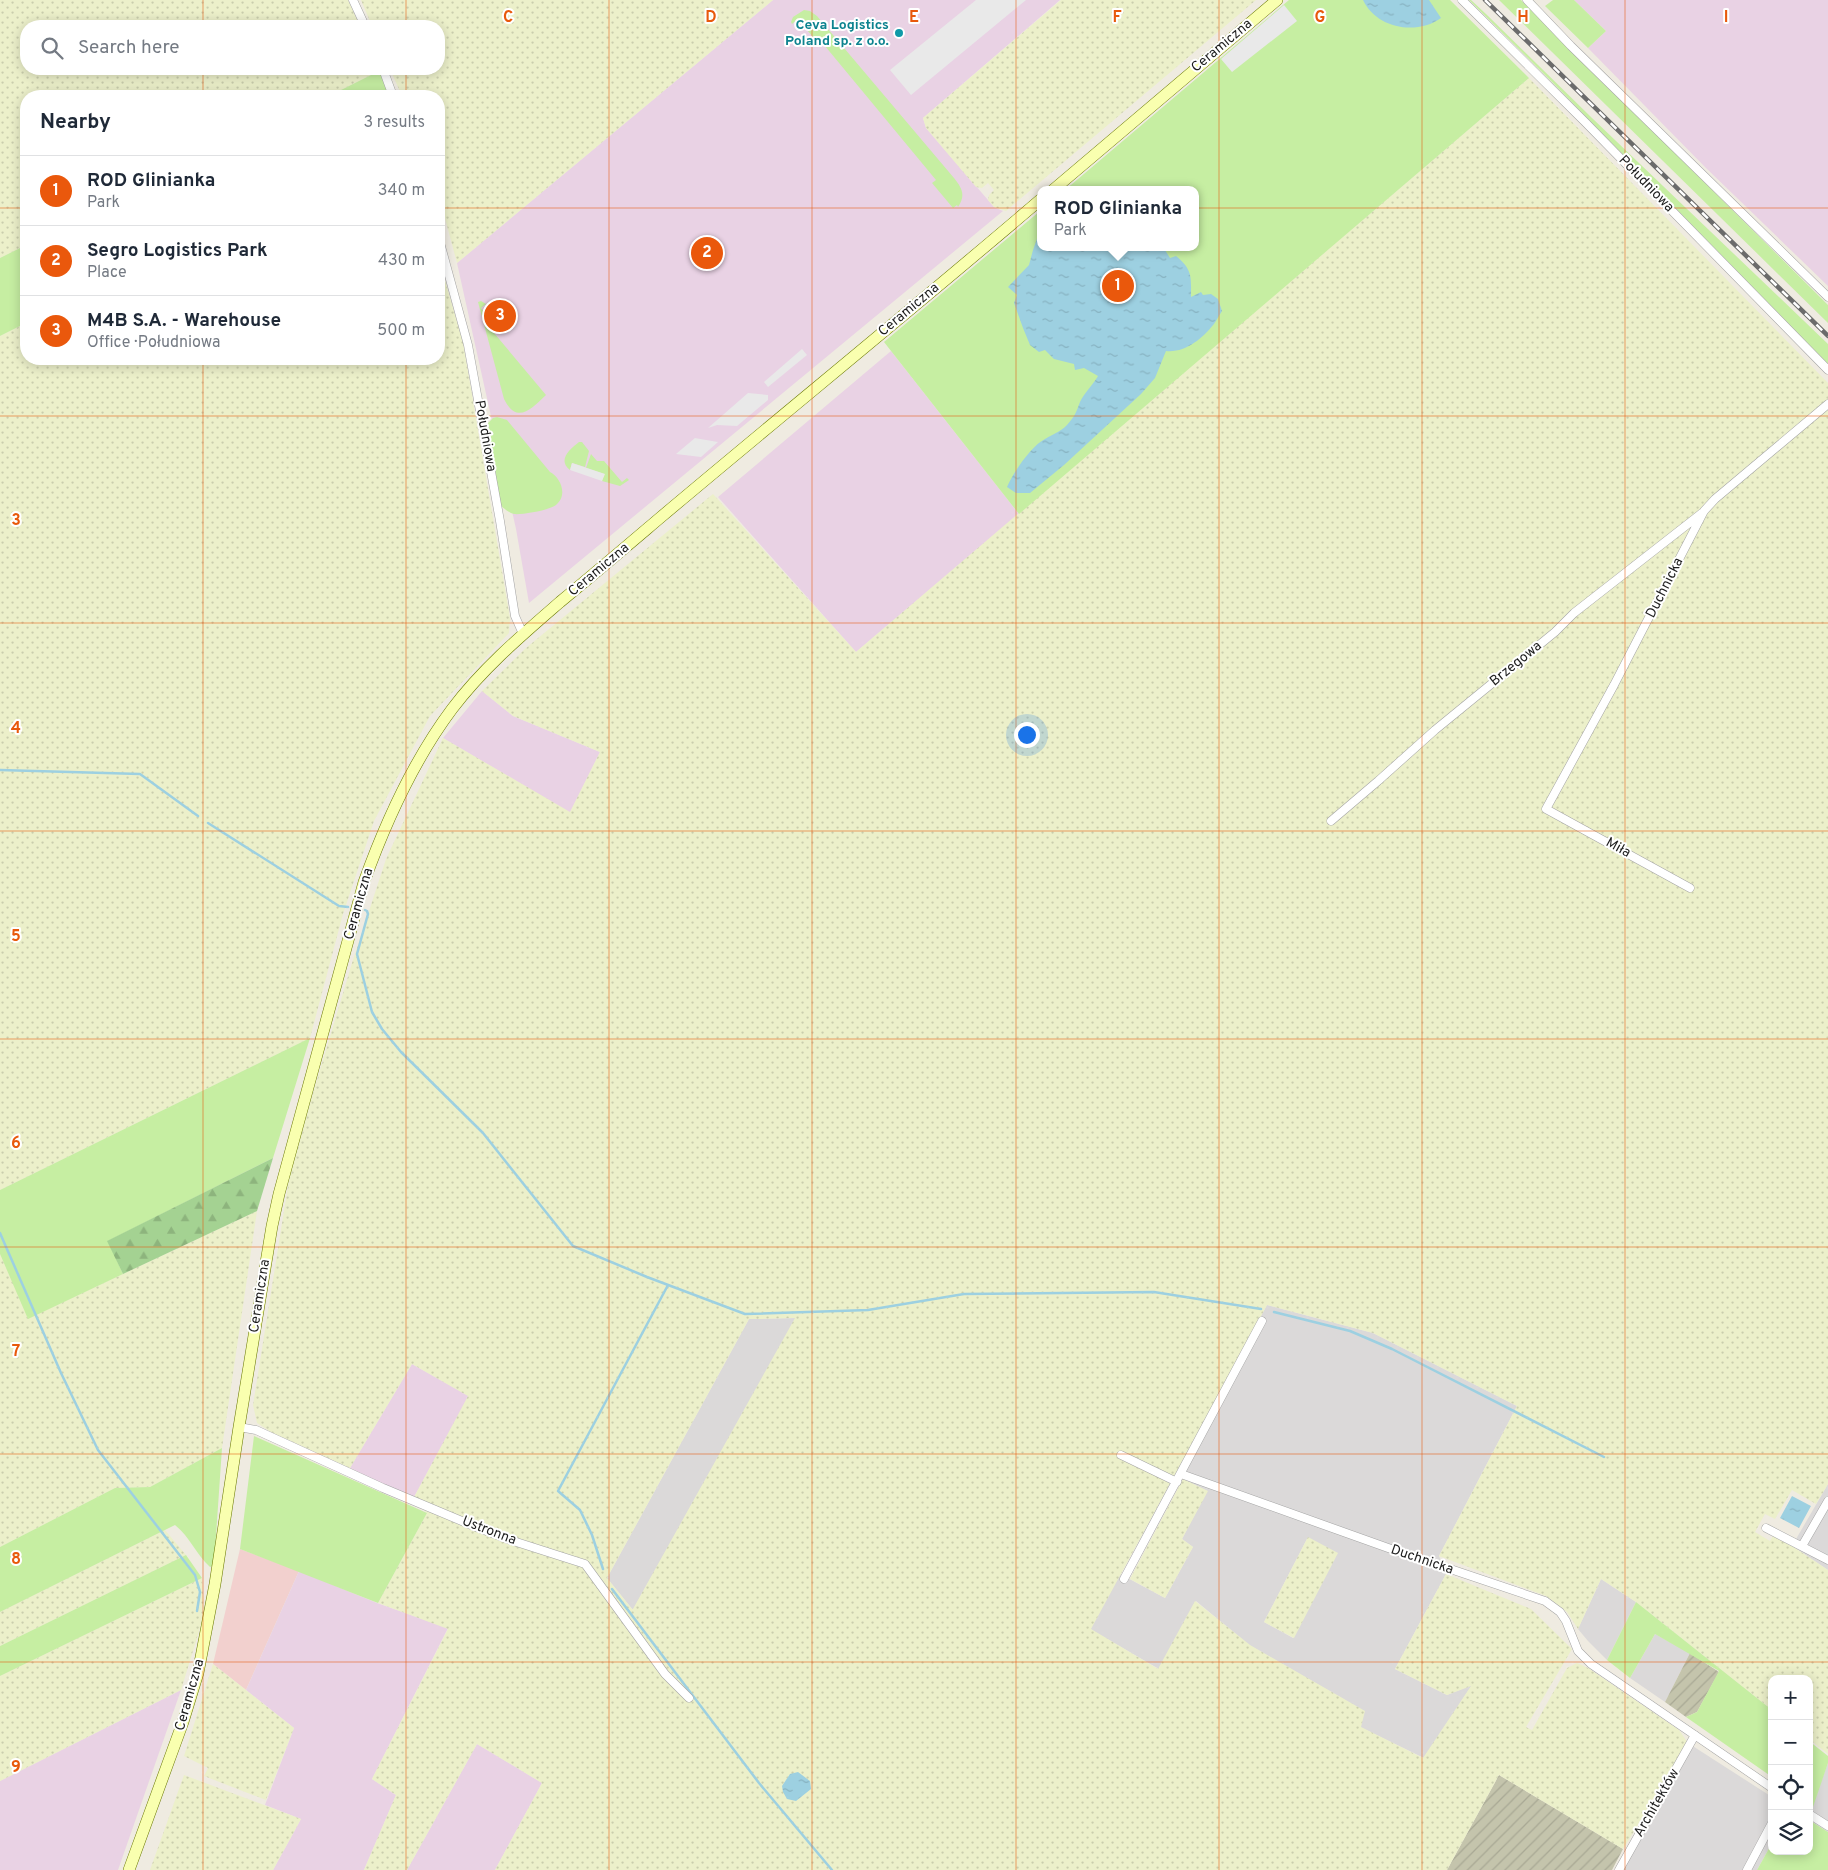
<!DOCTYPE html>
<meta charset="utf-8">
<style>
:root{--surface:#fff;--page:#f6f6f7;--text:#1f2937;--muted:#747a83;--line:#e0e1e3;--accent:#ea580c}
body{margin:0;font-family:Overpass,sans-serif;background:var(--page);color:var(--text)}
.controls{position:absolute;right:15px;bottom:15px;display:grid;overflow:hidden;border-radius:10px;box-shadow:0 2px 12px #0003}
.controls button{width:45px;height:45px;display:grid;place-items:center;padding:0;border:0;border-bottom:1px solid var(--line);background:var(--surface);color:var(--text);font:25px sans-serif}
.you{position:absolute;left:1026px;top:734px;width:18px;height:18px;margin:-12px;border:4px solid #fff;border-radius:50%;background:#1a73e8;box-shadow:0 0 0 8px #1a73e833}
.badge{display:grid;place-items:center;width:32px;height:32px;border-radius:50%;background:var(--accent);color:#fff;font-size:16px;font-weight:700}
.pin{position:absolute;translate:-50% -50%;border:2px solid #fff;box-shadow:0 1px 5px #0006}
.popup{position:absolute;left:1037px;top:186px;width:162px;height:65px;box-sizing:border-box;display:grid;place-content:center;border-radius:10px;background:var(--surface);filter:drop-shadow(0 1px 4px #0005);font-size:16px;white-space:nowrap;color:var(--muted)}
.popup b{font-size:19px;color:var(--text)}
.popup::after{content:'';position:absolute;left:50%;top:100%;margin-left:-10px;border:10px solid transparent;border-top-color:var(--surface)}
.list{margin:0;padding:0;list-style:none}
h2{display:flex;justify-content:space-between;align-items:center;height:65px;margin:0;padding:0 20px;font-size:21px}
h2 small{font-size:16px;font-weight:400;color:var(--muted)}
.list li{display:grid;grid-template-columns:32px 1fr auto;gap:15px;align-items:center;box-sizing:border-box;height:70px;padding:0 20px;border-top:1px solid var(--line)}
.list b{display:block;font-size:19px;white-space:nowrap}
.list p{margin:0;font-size:16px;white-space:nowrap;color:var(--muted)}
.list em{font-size:16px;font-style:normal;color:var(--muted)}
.icon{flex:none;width:28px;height:28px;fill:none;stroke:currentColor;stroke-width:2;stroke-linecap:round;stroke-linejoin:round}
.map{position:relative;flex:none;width:1828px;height:1870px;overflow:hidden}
.search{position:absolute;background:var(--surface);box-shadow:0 2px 12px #0003;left:20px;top:20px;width:425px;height:55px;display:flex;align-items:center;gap:12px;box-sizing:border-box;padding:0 18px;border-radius:20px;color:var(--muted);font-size:19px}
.panel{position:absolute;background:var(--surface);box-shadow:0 2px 12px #0003;left:20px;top:90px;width:425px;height:275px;border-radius:20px}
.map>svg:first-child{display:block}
</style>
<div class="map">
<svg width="1828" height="1870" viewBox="0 0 1828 1870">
<defs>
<pattern id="construction-furrows" width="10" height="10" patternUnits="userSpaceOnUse" patternTransform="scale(1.25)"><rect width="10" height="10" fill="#c4c4ac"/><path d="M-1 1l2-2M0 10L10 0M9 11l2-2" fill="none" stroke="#a8a894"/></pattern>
<pattern id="farmland-dots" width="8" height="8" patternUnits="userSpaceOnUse" patternTransform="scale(1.25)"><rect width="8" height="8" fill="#ecf0ca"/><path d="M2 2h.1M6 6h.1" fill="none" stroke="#cacdad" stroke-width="1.8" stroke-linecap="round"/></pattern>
<pattern id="forest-firs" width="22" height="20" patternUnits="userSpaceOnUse" patternTransform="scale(1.25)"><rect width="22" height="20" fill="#a4d292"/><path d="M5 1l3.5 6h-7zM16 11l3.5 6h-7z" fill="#8db47d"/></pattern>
<pattern id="water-ripples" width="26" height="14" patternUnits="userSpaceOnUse" patternTransform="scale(1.25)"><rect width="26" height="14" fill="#9dd0e1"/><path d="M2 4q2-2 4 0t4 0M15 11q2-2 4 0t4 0" fill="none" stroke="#87b2c1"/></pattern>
</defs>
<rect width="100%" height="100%" fill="#efebe1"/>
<path fill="#dbd9d9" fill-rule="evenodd" d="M1267 1305 1373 1333 1517 1406 1439 1556 1446 1574 1395 1669 1447 1695 1472 1685 1424 1758 1360 1727 1364 1711 1249 1645 1196 1601 1159 1669 1090 1629 1120 1574 1165 1598 1193 1547 1182 1539 1207 1491 1183 1479 1177 1471ZM1308 1537 1294 1637 1293 1638 1264 1622Z
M796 1318 633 1610 607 1578 749 1319Z
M1828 1484V1570L1792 1546Z
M1601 1579 1636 1602 1607 1660 1588 1641 1578 1629Z
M1655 1634 1690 1653 1665 1702 1630 1678Z
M1688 1743 1772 1797V1843L1757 1870H1619Z
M1828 1763V1832L1809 1820V1814Z"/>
<path fill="#f2d0ce" d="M240 1549 299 1571 246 1690 213 1664Z"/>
<path fill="#e9d2e4" d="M773 0H1060L923 118 926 128 994 207 1003 211 529 603 516 529 457 263Z
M1574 0H1828V286L1706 168 1588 48 1606 31Z
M891 351 1019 514 856 652 718 497Z
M482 691 513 716 600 752 570 813 443 738Z
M412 1364 469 1396 413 1499 350 1468Z
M299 1571 377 1603 448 1628 372 1779 396 1795 364 1870H273L301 1819 265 1805 294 1728 246 1690Z
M181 1690 118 1870H0V1781Z
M477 1744 542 1783 495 1870H407Z"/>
<path fill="url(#construction-furrows)" d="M1690 1653 1719 1672 1697 1712 1686 1717 1665 1702Z
M1499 1775 1623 1849 1612 1870H1447Z"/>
<path fill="url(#farmland-dots)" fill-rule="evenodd" d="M0 0H348L360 26H26V69H380L381 70 329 96H26V245L0 258Z
M361 0H773L457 263 439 196V96H402L390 69H439V26H372Z
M1061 0H1256L1006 211 994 207 988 200 989 195 994 190 988 183 982 188 976 187 926 128 923 118Z
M1529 78 1828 383V1484L1816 1504 1792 1490 1775 1519 1765 1514 1755 1532 1770 1541 1773 1536 1792 1546 1828 1570V1754L1809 1739V1679H1772V1710L1636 1602 1601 1579 1578 1629 1567 1612 1546 1596 1439 1556 1517 1406 1373 1333 1267 1305 1091 1629 1158 1669 1195 1601 1250 1645 1365 1711 1361 1727 1423 1758 1471 1686 1447 1695 1395 1669 1446 1574 1531 1609 1572 1649 1526 1727 1532 1730 1567 1668 1577 1663 1588 1668 1679 1730 1688 1743 1623 1849 1499 1775 1447 1870H495L542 1783 477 1744 407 1870H364L396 1795 372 1779 448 1629 378 1603 427 1513 413 1499 468 1396 412 1364 350 1468 271 1432 257 1423 253 1405 291 1167 352 963 386 859 443 738 570 812 600 752 513 716 482 691 526 648 713 494 856 652ZM795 1318 633 1609H632L607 1578 749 1319Z
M439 260 463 342 510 618 509 633 430 716 374 821 343 914 310 1038 0 1190V336L26 323V359H439Z
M257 1211 222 1448 150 1487 115 1488 0 1547V1254L29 1318Z
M1183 1479 1208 1491 1182 1539 1193 1547 1165 1598 1130 1579Z
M165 1530 186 1555 0 1646V1612Z
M1308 1537 1338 1553 1294 1638 1264 1622Z
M202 1578 204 1615 181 1690 0 1781V1676Z
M213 1664 294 1728 266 1800 204 1776 208 1768 184 1756Z
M184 1775 301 1819 273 1870H150Z"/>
<path fill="#c6eea2" d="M1289 0H1450L1529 78 1019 514 884 342 1040 211V247H1196V190H1065Z
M1469 0H1471L1486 14 1592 118 1828 344V364L1552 82Z
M1499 0H1521L1828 305V323Z
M1553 0H1574L1606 31 1588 48 1545 6Z
M804 10 810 11 817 16 954 178C962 188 966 195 958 207L957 205 953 208 932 183 936 180 820 40 817 42 798 19 792 24 791 22 793 17Z
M381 70 388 96H329Z
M26 245V323L0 336V258Z
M481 301 486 304 481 308 488 317 484 321 546 395C531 409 517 425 504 399L478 302Z
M497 417 507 420 550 472C561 478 568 495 556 505 550 510 522 515 514 514 509 513 505 509 501 506L486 425 493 418Z
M579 442H582L589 451 585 467 572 463 570 470C557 460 570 449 579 442Z
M591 454 597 461H604L622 482 627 478 629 480 620 486 602 481 604 474 586 468Z
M310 1038 273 1158 108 1241 123 1274 28 1319 0 1254V1190Z
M254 1436 427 1513 378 1603 240 1549Z
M222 1448 214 1565 210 1567C196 1554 190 1537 175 1525L0 1612V1547L115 1488 150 1487Z
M186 1555 202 1578 0 1676V1646Z
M1636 1602 1772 1710V1777L1686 1717 1697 1712 1719 1671 1655 1634 1630 1678 1607 1660Z
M1809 1741 1828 1756V1763L1813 1807 1809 1804Z
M1809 1820 1828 1832V1870H1757L1772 1843V1851H1809Z"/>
<path fill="url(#forest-firs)" d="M273 1158 257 1211 123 1274 107 1241Z"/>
<path fill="#e9e9e9" d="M976 0H1026L911 95 890 70Z
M1284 5 1297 21 1232 72 1221 59Z
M802 349 807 355 768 387 764 382Z
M748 393 768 395V400L737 426 717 425 708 428Z
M695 438 718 442 701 457 676 454Z
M572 463 605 474 602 481 570 470Z"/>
<path fill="url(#water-ripples)" d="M1363 0H1429L1441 18C1416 36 1376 28 1363 0Z
M1040 230V247H1165V250L1170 258 1176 256C1193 270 1191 277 1191 297L1201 292 1203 295 1211 294 1218 299 1222 311C1219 315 1217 320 1214 324 1202 339 1185 353 1166 351L1155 378 1141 394 1064 465 1030 493H1016L1007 487C1013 473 1031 446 1045 439 1053 434 1060 432 1067 425 1076 415 1076 412 1080 402 1084 393 1093 385 1098 376L1084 368 1075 370 1074 364 1054 359 1045 350 1039 352 1030 345 1023 328 1014 303 1017 295 1008 287 1029 265 1033 250Z
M1792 1496 1811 1506 1799 1528 1780 1518Z
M798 1772 810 1781 811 1789 796 1801 787 1799 783 1792 782 1786 790 1774Z"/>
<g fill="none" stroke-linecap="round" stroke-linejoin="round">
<path stroke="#9dd0e1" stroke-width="2.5" d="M0 770 140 774 198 816
M208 823 339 906 348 907
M365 910 367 911 368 914 357 954 372 1012 382 1029 401 1052 483 1133 573 1246 647 1277 745 1314 868 1310 964 1294 1154 1292 1261 1309
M0 1233 61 1373 98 1450 195 1575 200 1592 197 1611
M1274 1312 1350 1331 1392 1349 1604 1457
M603 1569 592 1535 580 1510 558 1491 668 1285
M612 1589 759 1783 832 1870"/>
<g stroke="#a4a4a4" stroke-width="9">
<path id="minor" d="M353 0 365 26
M1462 0 1585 122 1828 370
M1527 0 1571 46 1828 297
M383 69 393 96
M439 239 468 345 500 521 515 616 523 634
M1331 821 1378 781 1435 730 1555 632 1574 613 1702 513
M1690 888 1546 809 1614 685 1704 511 1715 499 1828 404
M239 1427 256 1430 383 1488 476 1527 510 1540 585 1564 665 1674 689 1698
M1121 1455 1177 1482
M1181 1474 1391 1549 1545 1601 1560 1612 1566 1621 1578 1651 1591 1664 1772 1788
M1766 1528 1828 1560
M1802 1546 1828 1501
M1124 1579 1262 1321
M1809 1814 1828 1826
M1619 1870 1695 1735
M1747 1870 1772 1823"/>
</g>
<g stroke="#687700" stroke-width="12">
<path id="secondary" d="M1053 190 1277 0
M129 1870 183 1722 198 1673 215 1584 239 1427 272 1226 279 1194 364 882C386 821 413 761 452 709 483 668 522 635 560 602 594 574 628 545 661 517 787 411 915 307 1040 200"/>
</g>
<use href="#minor" stroke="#fff" stroke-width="8"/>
<use href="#secondary" stroke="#f9ffaf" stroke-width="11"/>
<g stroke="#6b6b6b" stroke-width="4.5">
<path id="rail" d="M1485 0 1828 336"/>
</g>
<use href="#rail" stroke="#fff" stroke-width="2.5" stroke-dasharray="8" stroke-linecap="butt"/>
</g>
<path fill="none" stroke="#e8590c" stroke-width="1" stroke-opacity="0.55" d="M203 0V26M406 0V26M609 0V1870M812 0V1870M1016 0V1870M1219 0V1870M1422 0V1870M1625 0V1870M203 69V96M406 69V96M0 208H26M439 208H1828M203 359V1870M406 359V1870M0 416H1828M0 623H1828M0 831H1828M0 1039H1828M0 1247H1828M0 1454H1828M0 1662H1828"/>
<circle fill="#0f9aa8" stroke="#fff" stroke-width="2" cx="899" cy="33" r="5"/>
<g text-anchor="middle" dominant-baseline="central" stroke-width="4" stroke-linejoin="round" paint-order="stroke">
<g font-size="14" font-weight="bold" fill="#0d838f" stroke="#fff" text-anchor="end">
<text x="889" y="25">Ceva Logistics<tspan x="889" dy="16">Poland sp. z o.o.</tspan></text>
</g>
<g font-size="14" fill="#1d1d1d" stroke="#fff">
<text transform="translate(1222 46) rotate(-40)">Ceramiczna</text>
<text transform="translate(1646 184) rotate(46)">Południowa</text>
<text transform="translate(909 310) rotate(-40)">Ceramiczna</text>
<text transform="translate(485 436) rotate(80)">Południowa</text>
<text transform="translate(599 570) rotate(-40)">Ceramiczna</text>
<text transform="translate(1665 588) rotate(-63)">Duchnicka</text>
<text transform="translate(1516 664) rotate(-39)">Brzegowa</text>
<text transform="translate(1618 848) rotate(29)">Miła</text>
<text transform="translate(359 904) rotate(-74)">Ceramiczna</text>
<text transform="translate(260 1296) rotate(-81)">Ceramiczna</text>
<text transform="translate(489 1531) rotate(21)">Ustronna</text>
<text transform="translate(1422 1560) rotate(19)">Duchnicka</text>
<text transform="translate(190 1695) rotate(-74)">Ceramiczna</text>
<text transform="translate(1657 1803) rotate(-60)">Architektów</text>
</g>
</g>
<g font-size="16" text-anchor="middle" font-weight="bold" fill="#e8590c" stroke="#fff" stroke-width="4" stroke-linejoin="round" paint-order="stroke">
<text x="508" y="22">C</text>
<text x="711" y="22">D</text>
<text x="914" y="22">E</text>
<text x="1117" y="22">F</text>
<text x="1320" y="22">G</text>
<text x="1523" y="22">H</text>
<text x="1726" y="22">I</text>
<text x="16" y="525">3</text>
<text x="16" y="733">4</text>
<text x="16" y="941">5</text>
<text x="16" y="1148">6</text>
<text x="16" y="1356">7</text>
<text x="16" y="1564">8</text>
<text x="16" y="1772">9</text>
</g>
</svg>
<div class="controls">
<button>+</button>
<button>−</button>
<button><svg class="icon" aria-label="locate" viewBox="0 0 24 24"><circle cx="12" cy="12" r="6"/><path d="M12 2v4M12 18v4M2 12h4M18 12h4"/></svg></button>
<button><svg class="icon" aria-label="layers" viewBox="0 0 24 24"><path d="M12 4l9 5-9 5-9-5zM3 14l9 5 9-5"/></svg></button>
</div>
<div class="you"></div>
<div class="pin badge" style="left:1118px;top:286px">1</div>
<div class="popup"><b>ROD Glinianka</b>Park</div>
<div class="pin badge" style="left:707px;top:253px">2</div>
<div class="pin badge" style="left:500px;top:316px">3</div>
<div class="search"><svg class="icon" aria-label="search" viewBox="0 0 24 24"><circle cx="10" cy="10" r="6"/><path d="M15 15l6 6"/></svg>Search here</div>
<section class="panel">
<h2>Nearby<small>3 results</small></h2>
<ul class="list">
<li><span class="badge">1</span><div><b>ROD Glinianka</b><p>Park</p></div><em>340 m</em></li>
<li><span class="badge">2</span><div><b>Segro Logistics Park</b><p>Place</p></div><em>430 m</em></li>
<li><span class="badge">3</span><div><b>M4B S.A. - Warehouse</b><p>Office · Południowa</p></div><em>500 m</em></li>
</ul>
</section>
</div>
